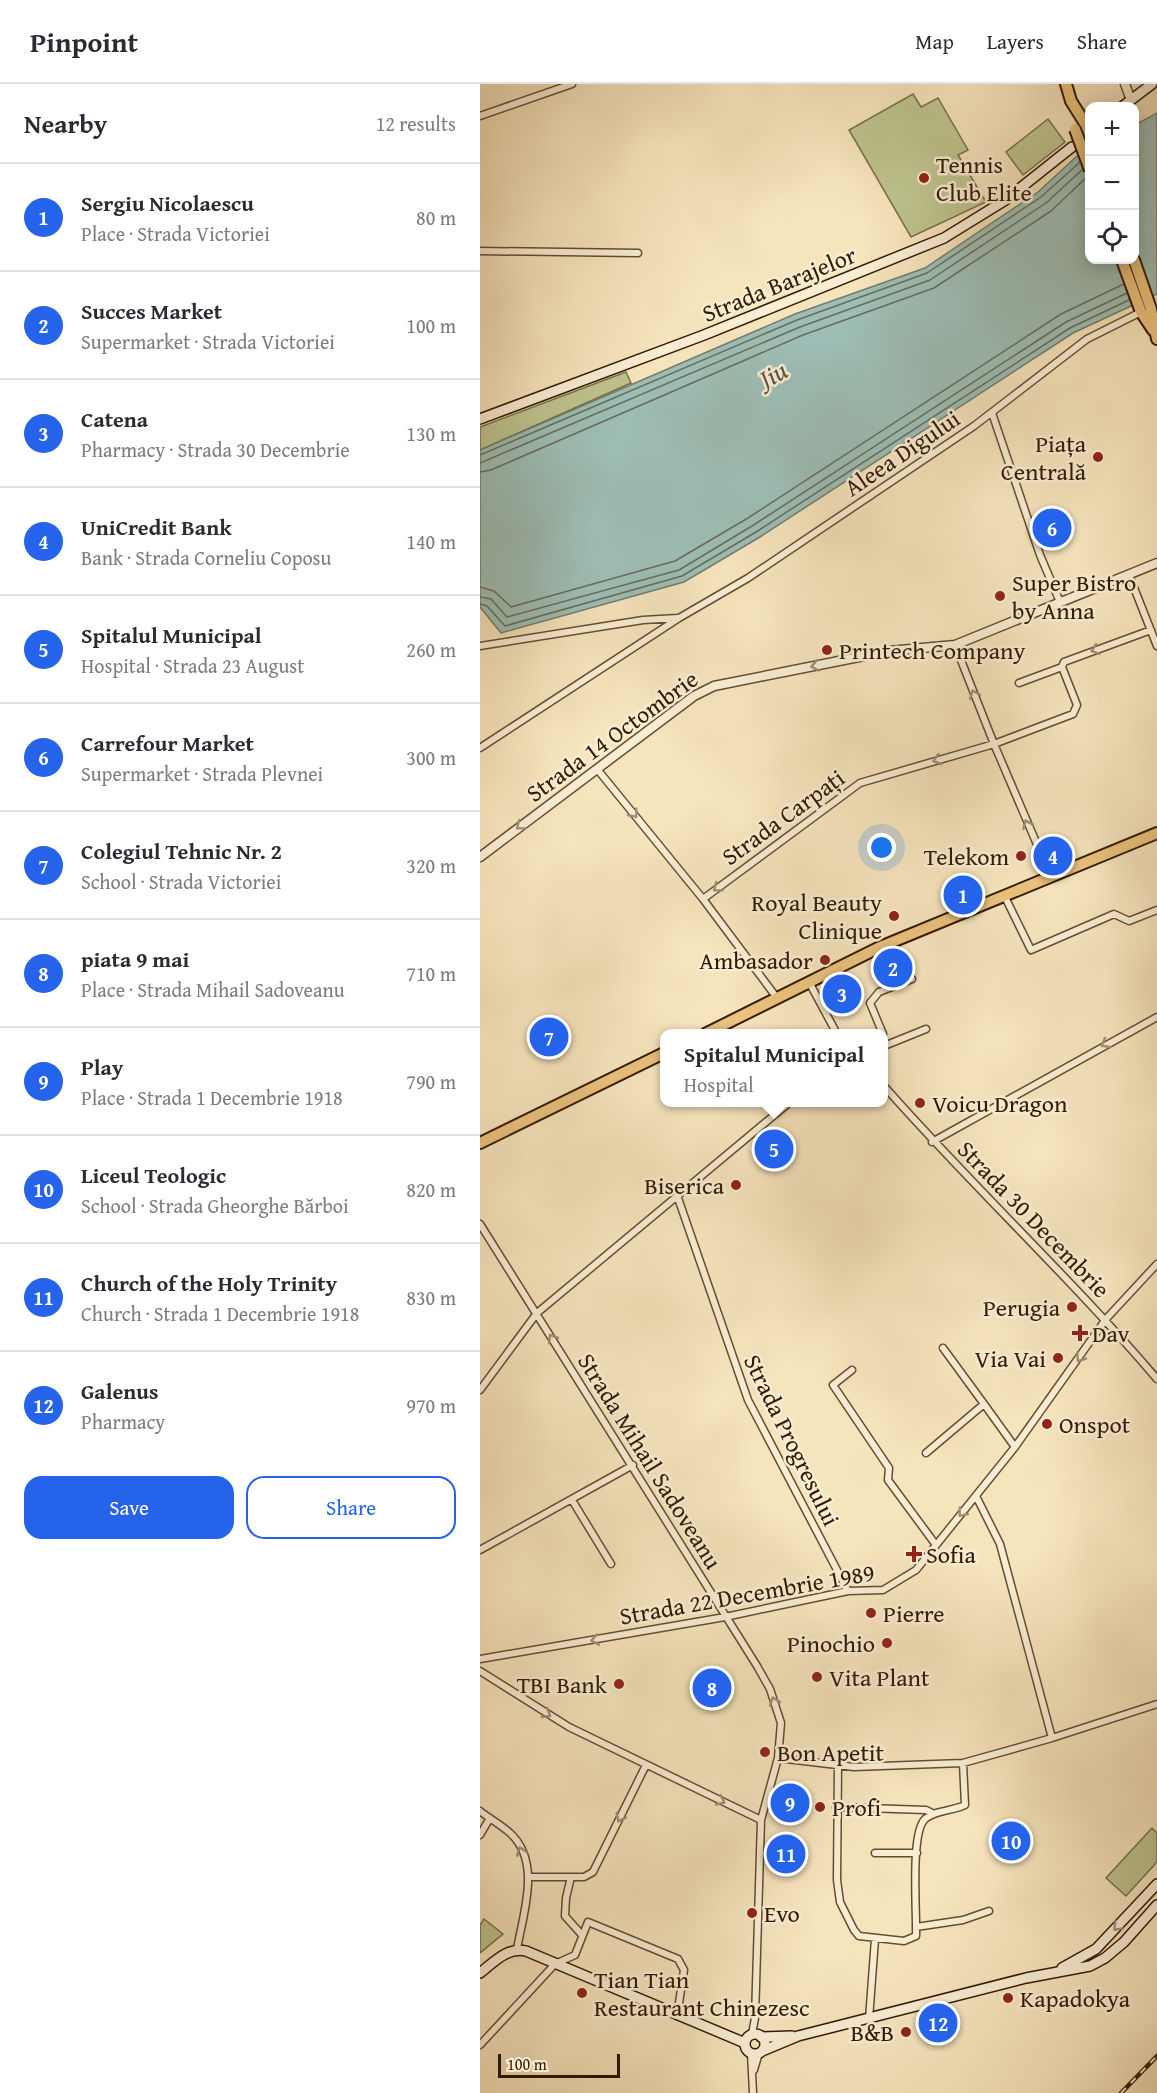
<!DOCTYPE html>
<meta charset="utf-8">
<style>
:root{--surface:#fff;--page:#f2f2f3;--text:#2b2b33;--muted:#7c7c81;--line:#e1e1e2;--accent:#2563eb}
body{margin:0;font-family:"Gentium Book Plus",serif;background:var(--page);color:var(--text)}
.controls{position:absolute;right:18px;top:18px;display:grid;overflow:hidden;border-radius:12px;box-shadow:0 3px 15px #0003}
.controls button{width:54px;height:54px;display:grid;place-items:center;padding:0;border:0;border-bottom:2px solid var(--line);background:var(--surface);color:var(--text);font:30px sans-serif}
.scale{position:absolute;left:18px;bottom:15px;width:122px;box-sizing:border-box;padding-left:6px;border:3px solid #331b00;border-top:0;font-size:16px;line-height:21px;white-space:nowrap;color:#331b00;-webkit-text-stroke:4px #f9edd4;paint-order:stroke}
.you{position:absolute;left:402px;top:764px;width:21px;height:21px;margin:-15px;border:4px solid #fff;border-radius:50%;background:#1a73e8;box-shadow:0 0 0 9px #1a73e833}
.badge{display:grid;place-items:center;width:39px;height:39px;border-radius:50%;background:var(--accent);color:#fff;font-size:20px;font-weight:700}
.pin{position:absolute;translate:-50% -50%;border:3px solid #fff;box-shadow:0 2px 6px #0006}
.popup{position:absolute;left:180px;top:945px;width:228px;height:78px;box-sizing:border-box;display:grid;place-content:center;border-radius:12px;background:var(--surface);filter:drop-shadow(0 2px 4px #0005);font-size:20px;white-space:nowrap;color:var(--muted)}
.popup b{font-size:22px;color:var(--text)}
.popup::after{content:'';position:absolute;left:50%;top:100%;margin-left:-12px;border:12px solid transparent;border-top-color:var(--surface)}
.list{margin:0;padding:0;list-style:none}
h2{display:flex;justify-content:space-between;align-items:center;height:78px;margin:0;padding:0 24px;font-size:26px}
h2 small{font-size:20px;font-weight:400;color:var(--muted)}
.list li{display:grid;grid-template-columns:39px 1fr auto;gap:18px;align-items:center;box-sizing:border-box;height:108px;padding:0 24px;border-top:2px solid var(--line)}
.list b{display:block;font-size:22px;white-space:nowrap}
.list p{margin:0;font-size:20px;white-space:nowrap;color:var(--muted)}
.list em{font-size:20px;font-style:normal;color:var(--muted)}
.actions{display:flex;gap:12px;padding:18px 24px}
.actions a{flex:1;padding:14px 0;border:2px solid var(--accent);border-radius:18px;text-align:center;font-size:21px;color:var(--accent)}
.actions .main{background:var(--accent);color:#fff}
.icon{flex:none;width:33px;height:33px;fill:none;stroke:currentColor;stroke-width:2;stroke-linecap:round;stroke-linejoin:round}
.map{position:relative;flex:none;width:677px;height:2009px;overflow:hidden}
header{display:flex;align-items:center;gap:36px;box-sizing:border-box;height:84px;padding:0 30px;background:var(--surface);border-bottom:2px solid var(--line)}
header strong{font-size:28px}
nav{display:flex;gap:33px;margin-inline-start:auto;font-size:21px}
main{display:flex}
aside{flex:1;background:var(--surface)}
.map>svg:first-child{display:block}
</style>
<header>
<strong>Pinpoint</strong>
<nav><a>Map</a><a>Layers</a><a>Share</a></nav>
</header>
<main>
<aside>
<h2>Nearby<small>12 results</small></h2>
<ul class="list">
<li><span class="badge">1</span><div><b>Sergiu Nicolaescu</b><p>Place · Strada Victoriei</p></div><em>80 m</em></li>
<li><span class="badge">2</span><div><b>Succes Market</b><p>Supermarket · Strada Victoriei</p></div><em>100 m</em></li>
<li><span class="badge">3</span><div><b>Catena</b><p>Pharmacy · Strada 30 Decembrie</p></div><em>130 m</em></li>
<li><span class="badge">4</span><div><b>UniCredit Bank</b><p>Bank · Strada Corneliu Coposu</p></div><em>140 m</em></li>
<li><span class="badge">5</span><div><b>Spitalul Municipal</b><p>Hospital · Strada 23 August</p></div><em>260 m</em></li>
<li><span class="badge">6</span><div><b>Carrefour Market</b><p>Supermarket · Strada Plevnei</p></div><em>300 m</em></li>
<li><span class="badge">7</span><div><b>Colegiul Tehnic Nr. 2</b><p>School · Strada Victoriei</p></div><em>320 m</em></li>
<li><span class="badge">8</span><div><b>piata 9 mai</b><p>Place · Strada Mihail Sadoveanu</p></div><em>710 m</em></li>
<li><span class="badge">9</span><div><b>Play</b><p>Place · Strada 1 Decembrie 1918</p></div><em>790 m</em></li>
<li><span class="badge">10</span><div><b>Liceul Teologic</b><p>School · Strada Gheorghe Bărboi</p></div><em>820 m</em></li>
<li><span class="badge">11</span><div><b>Church of the Holy Trinity</b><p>Church · Strada 1 Decembrie 1918</p></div><em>830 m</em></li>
<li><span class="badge">12</span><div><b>Galenus</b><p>Pharmacy</p></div><em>970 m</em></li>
</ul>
<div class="actions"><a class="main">Save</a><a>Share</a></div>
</aside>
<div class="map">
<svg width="677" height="2009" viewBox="0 0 677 2009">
<rect width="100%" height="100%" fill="#f6e4bd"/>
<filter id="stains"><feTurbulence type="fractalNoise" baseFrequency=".00333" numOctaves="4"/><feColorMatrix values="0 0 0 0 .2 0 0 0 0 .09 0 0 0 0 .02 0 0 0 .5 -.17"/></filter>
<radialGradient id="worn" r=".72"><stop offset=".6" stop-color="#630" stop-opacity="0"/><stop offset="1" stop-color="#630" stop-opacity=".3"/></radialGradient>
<path fill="#bec48f" stroke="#787048" stroke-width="1.5" d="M433 10 441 23 458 14 488 66 478 71 506 118 431 153 369 46Z
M568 35 585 58 543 91 526 68Z
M146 288 151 299 0 366V343Z
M672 1744 677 1749V1778L646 1812 626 1794Z
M4 1835 23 1850 0 1869V1841Z"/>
<path fill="#9dbeb6" stroke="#737d6d" stroke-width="1.5" d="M677 29V210L593 249 280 453 204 498 21 549 0 523V366L315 230 445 184 558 108 597 72 609 65 610 176H654L655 41Z"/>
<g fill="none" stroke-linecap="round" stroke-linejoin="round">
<path stroke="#686c5b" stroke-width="1.5" d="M0 371 317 236 447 189 561 113 600 78
M0 379 320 243 450 196 566 119 603 85
M0 388 11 386 323 251 454 204 571 127 608 92
M0 503 14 507 31 523 195 477 268 434 581 230 644 200
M0 513 11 515 27 533 199 486 272 442 586 238 647 209
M0 520 7 522 25 542 202 492 276 448 590 244 649 216"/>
<g stroke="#644d2f" stroke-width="9">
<path id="minor" d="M0 32 92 0
M0 167 158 169
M512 329 560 471 580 518
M649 491 677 562
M475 561 514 660 571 793
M0 562 163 536 198 534
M539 599 582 583
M0 664 199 534 268 494 494 342 607 255 661 228
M117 685 223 815 297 914
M525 813 551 866 634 830 649 837 677 826
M223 815 380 699 514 660 593 630 597 621 582 583 584 578 671 546
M329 898 357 950
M403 950 390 919 399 908 432 895
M404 962 446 945
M404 1002C492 1102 590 1193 677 1295
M452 1058 677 933
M198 1114 268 1316 368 1507
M0 1140 277 1582 290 1605 301 1639 298 1674 281 1736 275 1934 272 1950
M463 1264 504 1320
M372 1286 353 1301 409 1384 408 1396 456 1461
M0 1306 57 1229 310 1018
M446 1369 504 1320 535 1363
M496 1412 520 1460 572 1654
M92 1416 131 1480
M0 1466 153 1381
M0 1575 245 1533 368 1507 403 1506 436 1486 535 1363 626 1235 677 1180
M0 1587 89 1643 281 1736
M298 1674 374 1683 483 1679 572 1654 677 1620
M358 1681 357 1796 360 1818 374 1846 379 1852 424 1857 436 1852C437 1830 430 1749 445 1735 455 1726 473 1727 485 1721L483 1679
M356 1723 446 1726 454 1730
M0 1727C10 1735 21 1741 30 1749 62 1778 43 1830 37 1865
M0 1751 10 1734
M395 1769H437
M49 1793H104L113 1788 166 1681
M91 1793 86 1814 85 1832 102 1851
M436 1843 483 1836 509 1827
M389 1935 395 1855
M0 1961 75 1880 95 1871 108 1838 198 1875 204 1886 197 1932
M271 1969 273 2009
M274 1986 279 1969"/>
</g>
<g stroke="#644d2f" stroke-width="11">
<path id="tertiary" d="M645 0 651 16
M0 773 214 612 234 602 409 567 475 561 677 479"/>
</g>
<g stroke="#331b00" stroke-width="12">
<path id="secondary" d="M643 22 672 0
M0 335 224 251 464 154 524 117 592 63
M582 1884 616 1865 677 1800
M0 1889C14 1878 27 1863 46 1867L265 1959
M265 1960a10 10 0 1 1 20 0a10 10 0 1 1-20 0Z
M281 1953 312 1952
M282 1967 318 1952 546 1894 610 1882 625 1874 644 1858 677 1821"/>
</g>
<g stroke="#331b00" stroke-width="14">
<path id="primary" d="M586 0 591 17 606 41
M642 176 661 228 673 246
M654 176 671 225 677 255
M225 950 400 863 677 749
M0 1059 184 969"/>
</g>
<use href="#minor" stroke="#f9edd4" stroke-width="6"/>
<use href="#tertiary" stroke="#f9edd4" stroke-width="8"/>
<use href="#secondary" stroke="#f9edd4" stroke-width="9"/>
<use href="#primary" stroke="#ebc27e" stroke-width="10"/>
<g stroke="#331b00" stroke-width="4.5">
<path id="rail" d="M641 2009 677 1972"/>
</g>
<use href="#rail" stroke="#f9edd4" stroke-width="2" stroke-dasharray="7" stroke-linecap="butt"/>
<g stroke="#331b00" stroke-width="14" stroke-linecap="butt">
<path id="primary-bridge" d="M606 41 610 51
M595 45 610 86"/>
</g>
<use href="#primary-bridge" stroke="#ebc27e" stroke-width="10"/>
</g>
<defs><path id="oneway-chevron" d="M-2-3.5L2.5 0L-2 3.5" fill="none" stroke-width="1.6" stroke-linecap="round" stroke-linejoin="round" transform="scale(1.5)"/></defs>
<g stroke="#a08e75">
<use href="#oneway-chevron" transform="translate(615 566) rotate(161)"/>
<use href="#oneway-chevron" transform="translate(335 582) rotate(169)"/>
<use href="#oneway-chevron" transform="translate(494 610) rotate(-111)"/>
<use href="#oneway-chevron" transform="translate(457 676) rotate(164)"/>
<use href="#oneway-chevron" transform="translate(154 730) rotate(51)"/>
<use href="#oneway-chevron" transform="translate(547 740) rotate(-114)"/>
<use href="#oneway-chevron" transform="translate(40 742) rotate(143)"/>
<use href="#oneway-chevron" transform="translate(237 804) rotate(143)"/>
<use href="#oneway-chevron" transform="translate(625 960) rotate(150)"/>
<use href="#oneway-chevron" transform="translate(72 1254) rotate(-122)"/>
<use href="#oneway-chevron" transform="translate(600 1274) rotate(125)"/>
<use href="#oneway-chevron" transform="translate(482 1429) rotate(130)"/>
<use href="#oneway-chevron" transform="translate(115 1556) rotate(170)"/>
<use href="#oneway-chevron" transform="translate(294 1617) rotate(-110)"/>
<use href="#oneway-chevron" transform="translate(67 1630) rotate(31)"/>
<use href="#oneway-chevron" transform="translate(241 1717) rotate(25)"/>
<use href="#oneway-chevron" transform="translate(140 1734) rotate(116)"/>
<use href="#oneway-chevron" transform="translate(41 1767) rotate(-111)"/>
<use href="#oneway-chevron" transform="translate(637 1843) rotate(133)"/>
</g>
<g fill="#8f2418" stroke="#f9edd4" stroke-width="2">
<circle cx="444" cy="94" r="6"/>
<circle cx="618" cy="373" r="6"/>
<circle cx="520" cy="512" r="6"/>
<circle cx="347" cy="566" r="6"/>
<circle cx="541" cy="772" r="6"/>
<circle cx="414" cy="832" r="6"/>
<circle cx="345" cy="876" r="6"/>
<circle cx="440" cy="1019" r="6"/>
<circle cx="256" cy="1101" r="6"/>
<circle cx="592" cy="1223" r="6"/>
<path d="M597 1240h6v6h6v6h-6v6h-6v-6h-6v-6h6z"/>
<circle cx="578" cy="1274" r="6"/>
<circle cx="567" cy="1340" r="6"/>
<path d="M431 1461h6v6h6v6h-6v6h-6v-6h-6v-6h6z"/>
<circle cx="391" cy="1529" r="6"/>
<circle cx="407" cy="1559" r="6"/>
<circle cx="337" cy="1593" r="6"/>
<circle cx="139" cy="1600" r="6"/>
<circle cx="285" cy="1668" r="6"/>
<circle cx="340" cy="1723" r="6"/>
<circle cx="272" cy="1829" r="6"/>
<circle cx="102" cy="1909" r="6"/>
<circle cx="528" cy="1914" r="6"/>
<circle cx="426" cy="1948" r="6"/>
</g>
<g text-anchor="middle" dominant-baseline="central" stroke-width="5" stroke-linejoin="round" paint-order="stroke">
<g font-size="24" fill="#331b00" stroke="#f9edd4" text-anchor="start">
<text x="456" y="80">Tennis<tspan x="456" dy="28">Club Elite</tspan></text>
<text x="606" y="359" text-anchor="end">Piața<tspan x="606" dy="28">Centrală</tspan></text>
<text x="532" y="498">Super Bistro<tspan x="532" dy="28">by Anna</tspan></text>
<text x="359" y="566">Printech Company</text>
<text x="529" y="772" text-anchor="end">Telekom</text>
<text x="402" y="818" text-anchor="end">Royal Beauty<tspan x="402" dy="28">Clinique</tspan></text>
<text x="333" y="876" text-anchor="end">Ambasador</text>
<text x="452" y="1019">Voicu Dragon</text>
<text x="244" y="1101" text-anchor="end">Biserica</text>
<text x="580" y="1223" text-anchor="end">Perugia</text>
<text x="612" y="1249">Dav</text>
<text x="566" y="1274" text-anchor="end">Via Vai</text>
<text x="579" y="1340">Onspot</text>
<text x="446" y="1470">Sofia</text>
<text x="403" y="1529">Pierre</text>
<text x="395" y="1559" text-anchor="end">Pinochio</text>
<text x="349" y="1593">Vita Plant</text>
<text x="127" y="1600" text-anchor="end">TBI Bank</text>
<text x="297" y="1668">Bon Apetit</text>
<text x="352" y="1723">Profi</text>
<text x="284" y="1829">Evo</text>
<text x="114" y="1895">Tian Tian<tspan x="114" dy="28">Restaurant Chinezesc</tspan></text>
<text x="540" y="1914">Kapadokya</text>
<text x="414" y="1948" text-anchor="end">B&amp;B</text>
</g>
<g font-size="24" fill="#331b00" stroke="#f9edd4">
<text transform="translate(299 200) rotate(-22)">Strada Barajelor</text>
<text transform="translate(422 369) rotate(-34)">Aleea Digului</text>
<text transform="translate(132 652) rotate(-36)">Strada 14 Octombrie</text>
<text transform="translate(303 733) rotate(-36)">Strada Carpați</text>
<text transform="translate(554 1135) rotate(46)">Strada 30 Decembrie</text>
<text transform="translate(312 1356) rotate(64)">Strada Progresului</text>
<text transform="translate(170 1377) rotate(58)">Strada Mihail Sadoveanu</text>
<text transform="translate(267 1510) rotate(-10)">Strada 22 Decembrie 1989</text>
</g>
<g font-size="26" font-style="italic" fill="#585440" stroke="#f9edd4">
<text transform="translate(293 290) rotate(-29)">Jiu</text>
</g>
</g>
<rect width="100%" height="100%" filter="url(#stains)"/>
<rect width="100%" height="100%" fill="url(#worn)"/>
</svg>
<div class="controls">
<button>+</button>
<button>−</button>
<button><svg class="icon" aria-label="locate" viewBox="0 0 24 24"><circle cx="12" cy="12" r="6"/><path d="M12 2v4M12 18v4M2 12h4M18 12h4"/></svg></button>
</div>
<div class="scale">100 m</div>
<div class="you"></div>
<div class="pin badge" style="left:483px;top:811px">1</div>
<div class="pin badge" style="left:413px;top:884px">2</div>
<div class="pin badge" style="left:362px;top:910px">3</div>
<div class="pin badge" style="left:573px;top:772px">4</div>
<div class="pin badge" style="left:294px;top:1065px">5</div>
<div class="popup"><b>Spitalul Municipal</b>Hospital</div>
<div class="pin badge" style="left:572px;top:444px">6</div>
<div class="pin badge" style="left:69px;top:953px">7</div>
<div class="pin badge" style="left:232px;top:1604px">8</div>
<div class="pin badge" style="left:310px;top:1719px">9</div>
<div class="pin badge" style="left:531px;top:1757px">10</div>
<div class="pin badge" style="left:306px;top:1770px">11</div>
<div class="pin badge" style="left:458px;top:1939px">12</div>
</div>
</main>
